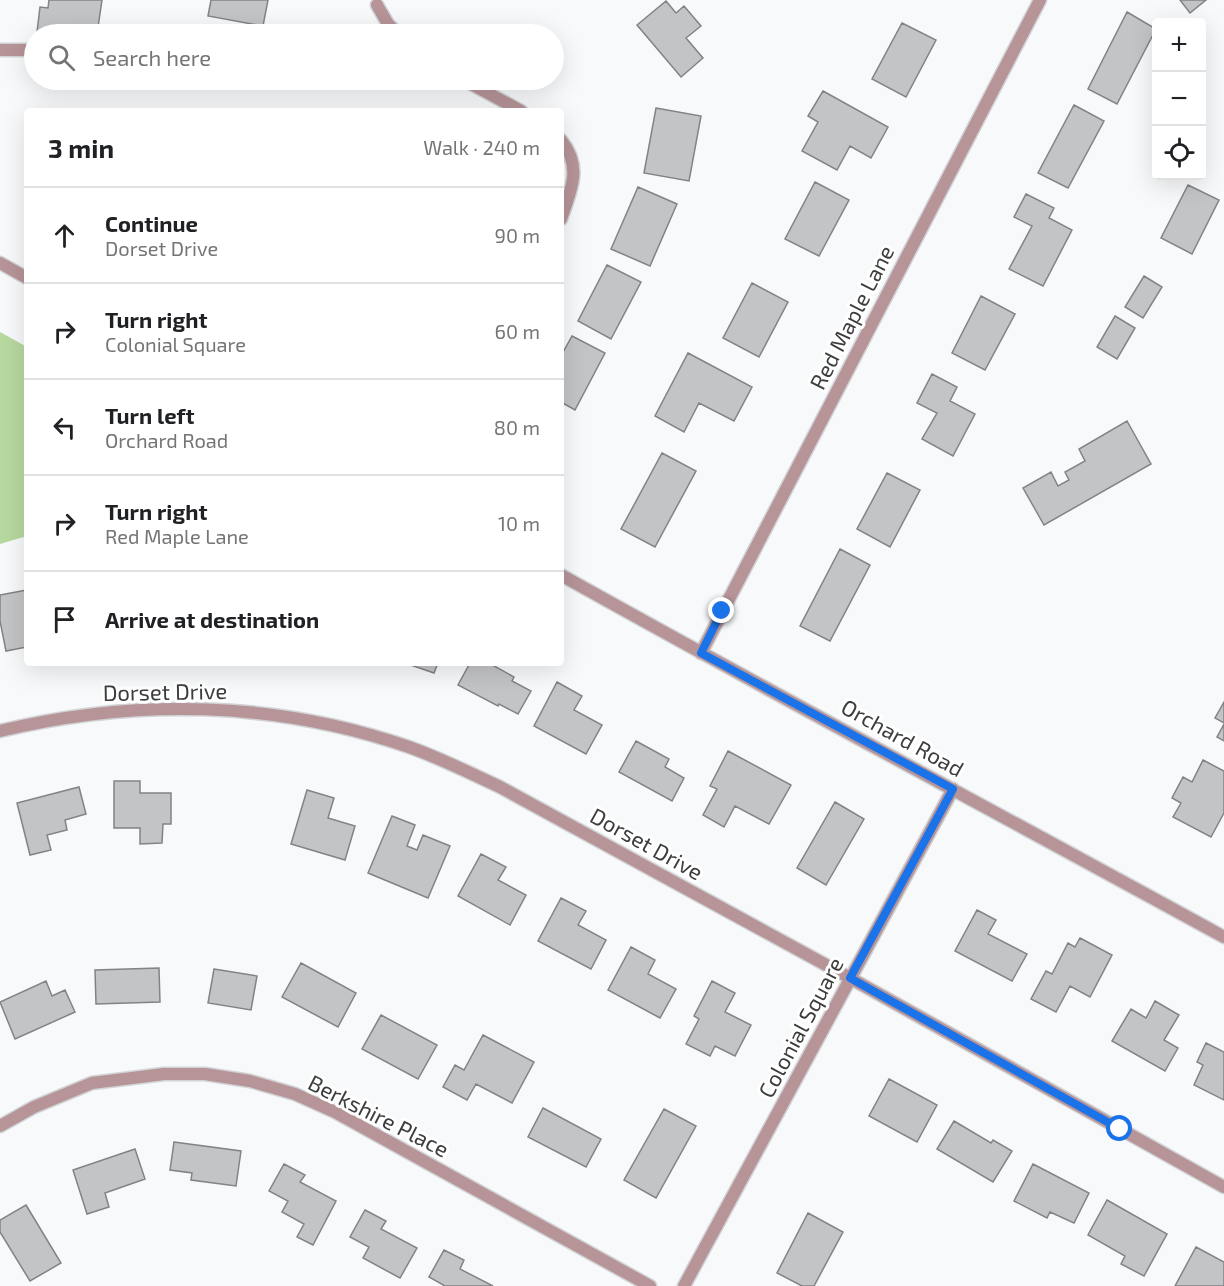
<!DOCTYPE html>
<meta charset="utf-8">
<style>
:root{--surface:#fff;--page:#f2f2f2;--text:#202124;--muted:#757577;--line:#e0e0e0}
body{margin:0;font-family:"Exo 2",sans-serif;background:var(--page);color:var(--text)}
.controls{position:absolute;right:18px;top:18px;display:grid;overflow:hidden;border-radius:6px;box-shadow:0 6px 24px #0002}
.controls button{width:54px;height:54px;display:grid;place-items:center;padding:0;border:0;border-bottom:2px solid var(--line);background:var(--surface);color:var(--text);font:30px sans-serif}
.stop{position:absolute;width:18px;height:18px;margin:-14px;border:4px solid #1a73e8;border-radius:50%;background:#fff}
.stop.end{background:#1a73e8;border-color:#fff;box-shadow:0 2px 6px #0008}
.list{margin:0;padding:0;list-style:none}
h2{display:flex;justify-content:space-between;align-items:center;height:78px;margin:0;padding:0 24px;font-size:26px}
h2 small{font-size:20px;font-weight:400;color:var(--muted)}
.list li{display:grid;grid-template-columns:39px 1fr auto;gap:18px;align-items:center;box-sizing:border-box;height:96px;padding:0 24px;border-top:2px solid var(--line)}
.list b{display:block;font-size:22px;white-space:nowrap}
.list p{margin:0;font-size:20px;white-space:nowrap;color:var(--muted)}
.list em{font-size:20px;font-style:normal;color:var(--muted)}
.icon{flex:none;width:33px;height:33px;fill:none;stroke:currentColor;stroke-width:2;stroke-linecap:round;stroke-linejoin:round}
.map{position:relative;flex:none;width:1224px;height:1286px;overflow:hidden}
.search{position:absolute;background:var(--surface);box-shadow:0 6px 24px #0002;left:24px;top:24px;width:540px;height:66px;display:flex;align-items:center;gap:15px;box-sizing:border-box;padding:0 21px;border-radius:33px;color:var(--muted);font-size:22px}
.panel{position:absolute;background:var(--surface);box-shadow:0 6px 24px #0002;left:24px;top:108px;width:540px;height:558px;border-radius:6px}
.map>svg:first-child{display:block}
</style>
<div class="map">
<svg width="1224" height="1286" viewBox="0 0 1224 1286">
<rect width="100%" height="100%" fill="#f7f9fb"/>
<path fill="#b7d89f" d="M0 332 27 347V536L0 544Z"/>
<path fill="#c3c4c6" stroke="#838386" stroke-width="1.5" d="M49 0H102L97 34H58L37 32 40 7 48 8Z
M211 0H268L263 26 208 16Z
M1180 0H1206L1190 13Z
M666 1 676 13 684 6 701 26 686 38 703 58 681 77 637 25Z
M1127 12 1156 29 1117 104 1088 89Z
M902 23 936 40 906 97 872 79Z
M823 91 888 127 871 158 850 146 837 170 802 151 818 122 808 116Z
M1074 105 1104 121 1068 188 1038 173Z
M656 108 701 116 689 181 644 173Z
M815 182 849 200 819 256 785 239Z
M1188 185 1219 200 1192 254 1161 238Z
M638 187 677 204 650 266 611 249Z
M1026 194 1054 208 1049 218 1072 230 1043 286 1009 269 1032 226 1014 217Z
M607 265 641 282 611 339 578 321Z
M1144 276 1162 287 1143 318 1125 307Z
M752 283 788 302 759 357 723 338Z
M981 296 1015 314 985 370 952 353Z
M1115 316 1135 328 1117 359 1097 347Z
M572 336 605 353 575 410 561 402V356Z
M688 353 752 387 734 421 699 403 684 432 655 416Z
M932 374 957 387 950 401 975 414 953 456 922 439 937 413 917 403Z
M1127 421 1151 464 1044 525 1023 488 1051 472 1058 486 1069 480 1065 472 1085 461 1079 449Z
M662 453 696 471 655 547 621 529Z
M887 473 920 490 890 547 857 529Z
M840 549 870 565 830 641 800 626Z
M27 590V647L6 651 0 621V595Z
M405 663H438L434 673Z
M470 663H489L514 677 512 681 531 691 518 714 499 704 498 706 458 685Z
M557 682 582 696 574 710 602 725 586 754 534 726Z
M1224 702V723L1215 718Z
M1224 724V741L1217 737Z
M636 741 669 759 665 767 684 778 672 801 619 772Z
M728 751 791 785 769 824 735 806 724 827 703 815 717 789 710 786Z
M1203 760 1224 771V813L1211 837 1173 817 1181 803 1172 798 1183 777 1192 782Z
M114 781H140V793H171V824H163L162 843 140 844V828H114Z
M79 787 86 814 65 820 67 830 47 835 51 850 30 855 17 803Z
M307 790 334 798 328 818 355 826 345 860 291 844Z
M835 802 864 819 826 885 797 868Z
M392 816 415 825 407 846 417 850 423 835 450 846 428 898 368 873Z
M481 854 506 867 498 880 526 895 510 925 458 896Z
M561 898 586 911 578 925 606 940 591 969 538 941Z
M977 910 996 920 988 934 1027 954 1012 981 955 951Z
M1080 938 1112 955 1090 997 1070 986 1056 1012 1031 999 1046 971 1052 974 1068 943 1075 947Z
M631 947 655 960 648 974 676 989 660 1018 608 990Z
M301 963 356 993 338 1027 282 997Z
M159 968 160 1002 96 1004 95 970Z
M214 969 257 976 251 1010 208 1003Z
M46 981 52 996 65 990 75 1012 15 1039 0 1002Z
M712 981 735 993 725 1012 751 1025 735 1056 715 1046 710 1056 686 1044 699 1019 694 1016Z
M1155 1001 1179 1015 1164 1040 1178 1048 1165 1071 1112 1041 1131 1009 1146 1018Z
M381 1015 437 1045 418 1079 362 1049Z
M483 1035 534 1062 512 1103 476 1084 467 1100 443 1087 455 1065 464 1070Z
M1206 1043 1224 1052V1100L1194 1085 1203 1065 1197 1062Z
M889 1079 937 1105 917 1142 869 1116Z
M543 1108 601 1139 586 1167 528 1137Z
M664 1109 696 1126 656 1198 624 1180Z
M954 1121 991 1143 993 1140 1012 1151 993 1182 937 1149Z
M174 1142 241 1151 236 1186 191 1180 192 1173 170 1170Z
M135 1149 145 1179 105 1193 109 1207 87 1214 73 1170Z
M284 1164 305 1175 300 1182 336 1201 313 1245 297 1237 304 1224 282 1212 288 1201 269 1191Z
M1033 1164 1089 1193 1074 1223 1050 1212 1047 1218 1014 1201Z
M1107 1200 1167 1234 1144 1276 1121 1264 1125 1256 1088 1235Z
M26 1205 61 1263 30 1281 0 1232V1220Z
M365 1210 386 1221 381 1229 417 1248 400 1278 363 1258 369 1247 350 1237Z
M808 1213 843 1232 814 1286H802L777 1273Z
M1196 1247 1224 1262V1286H1175Z
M444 1250 464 1260 460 1269 493 1286H445L429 1277Z"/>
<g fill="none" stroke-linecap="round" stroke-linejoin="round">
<g stroke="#d2d3d5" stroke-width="15">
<path id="service" d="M0 50H33"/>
</g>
<g stroke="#d2d3d5" stroke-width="15">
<path id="minor" d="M377 5 388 24 398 34
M464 80 521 111
M561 140C583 167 571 190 561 219
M0 263 27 278
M561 575C781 698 1003 816 1224 937
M701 653 1040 0
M0 731C136 698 276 701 409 747 440 758 470 773 500 787L850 978 1224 1187
M0 1126 34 1107 92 1083 164 1074H205L250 1081 295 1094 335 1112 650 1286
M684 1286 953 789"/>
</g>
<use href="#service" stroke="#b69498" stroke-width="12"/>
<use href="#minor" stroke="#b69498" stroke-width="12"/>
</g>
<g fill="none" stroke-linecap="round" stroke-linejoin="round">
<path stroke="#1a73e8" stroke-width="8" d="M722 611 701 653 953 789 850 978 1120 1129"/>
</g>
<g text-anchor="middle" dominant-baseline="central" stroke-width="6" stroke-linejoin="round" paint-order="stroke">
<g font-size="22" fill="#3c3d3d" stroke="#fff">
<text transform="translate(851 317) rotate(-63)">Red Maple Lane</text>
<text transform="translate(165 691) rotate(-1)">Dorset Drive</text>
<text transform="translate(903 737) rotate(29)">Orchard Road</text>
<text transform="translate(647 843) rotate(29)">Dorset Drive</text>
<text transform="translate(800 1027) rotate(-62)">Colonial Square</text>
<text transform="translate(379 1115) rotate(27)">Berkshire Place</text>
</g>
</g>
</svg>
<div class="controls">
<button>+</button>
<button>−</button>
<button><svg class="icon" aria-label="locate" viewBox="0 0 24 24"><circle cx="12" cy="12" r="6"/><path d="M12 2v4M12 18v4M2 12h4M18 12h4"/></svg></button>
</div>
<div class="stop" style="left:1120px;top:1129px"></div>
<div class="stop end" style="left:722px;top:611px"></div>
<div class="search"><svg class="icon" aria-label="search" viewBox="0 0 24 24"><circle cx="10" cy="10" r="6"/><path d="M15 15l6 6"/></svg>Search here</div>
<section class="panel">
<h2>3 min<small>Walk · 240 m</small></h2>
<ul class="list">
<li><svg class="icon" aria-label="ahead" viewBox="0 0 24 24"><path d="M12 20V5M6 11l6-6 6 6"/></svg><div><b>Continue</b><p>Dorset Drive</p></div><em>90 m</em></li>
<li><svg class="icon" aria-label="right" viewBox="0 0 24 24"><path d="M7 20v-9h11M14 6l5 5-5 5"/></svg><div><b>Turn right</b><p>Colonial Square</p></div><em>60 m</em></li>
<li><svg class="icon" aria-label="left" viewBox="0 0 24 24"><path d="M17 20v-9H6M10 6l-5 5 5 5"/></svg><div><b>Turn left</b><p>Orchard Road</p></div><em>80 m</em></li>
<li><svg class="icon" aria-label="right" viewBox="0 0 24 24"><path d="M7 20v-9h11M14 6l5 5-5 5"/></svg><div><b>Turn right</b><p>Red Maple Lane</p></div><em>10 m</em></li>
<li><svg class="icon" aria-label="arrive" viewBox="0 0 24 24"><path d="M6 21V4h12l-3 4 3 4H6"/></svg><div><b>Arrive at destination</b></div></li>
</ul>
</section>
</div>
